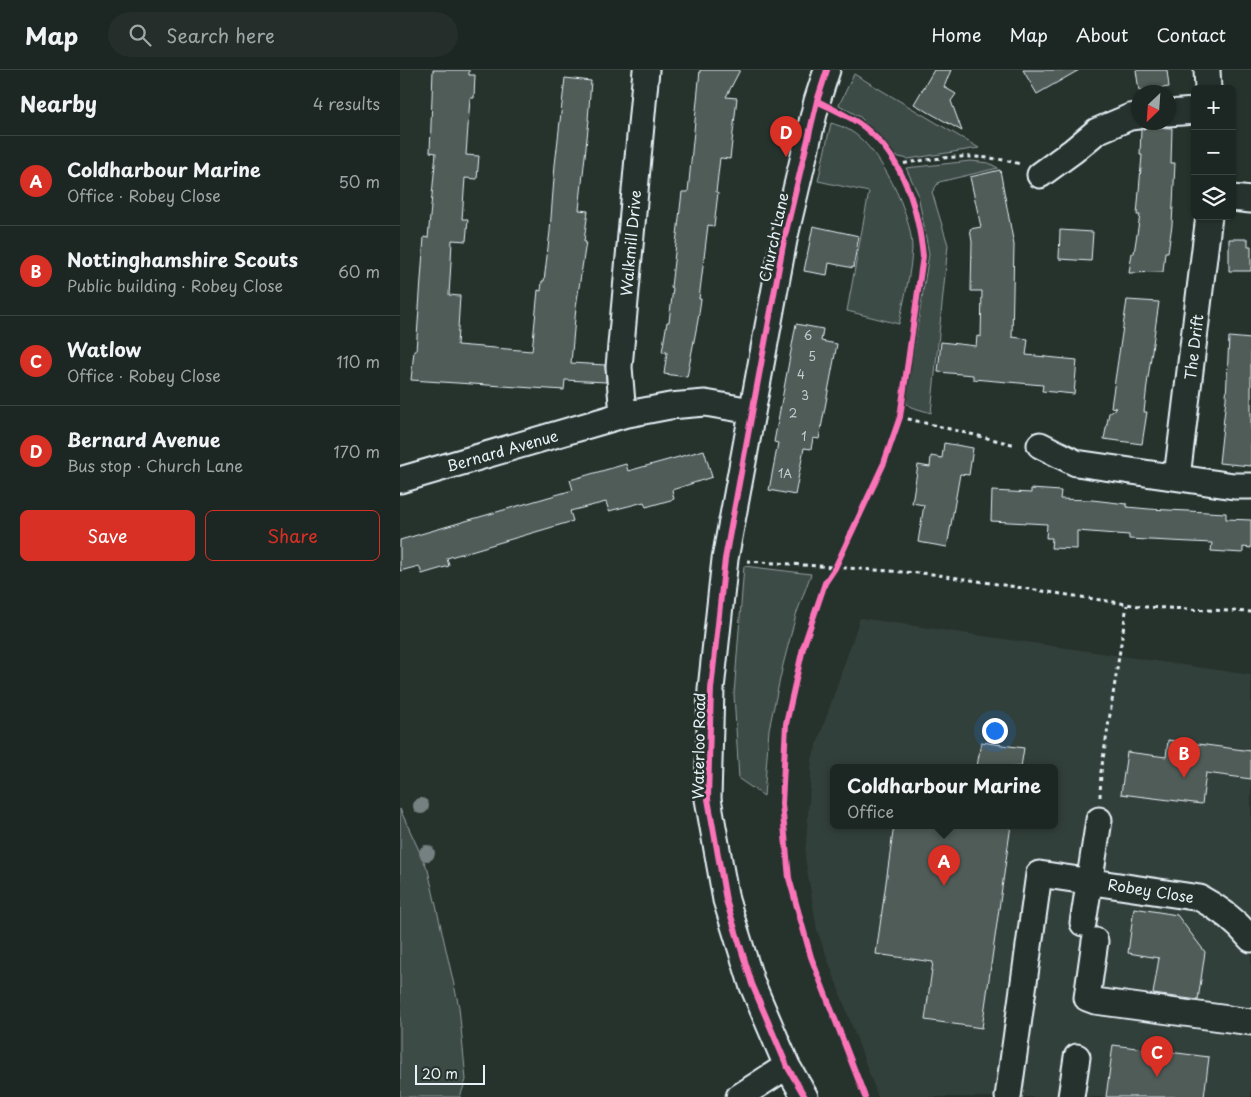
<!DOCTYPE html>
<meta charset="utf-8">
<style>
:root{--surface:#1c2622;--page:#252e2a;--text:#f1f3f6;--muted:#a0a5a5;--line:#3a4340;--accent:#d93025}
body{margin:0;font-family:"Playpen Sans",sans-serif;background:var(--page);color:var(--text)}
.controls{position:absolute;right:15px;top:15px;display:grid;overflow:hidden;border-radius:8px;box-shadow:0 1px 4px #0004}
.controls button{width:45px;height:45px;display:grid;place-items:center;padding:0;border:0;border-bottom:1px solid var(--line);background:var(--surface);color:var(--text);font:25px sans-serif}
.compass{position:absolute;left:731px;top:15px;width:45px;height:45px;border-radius:50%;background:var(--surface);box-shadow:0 1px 4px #0004;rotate:205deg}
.scale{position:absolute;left:15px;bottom:12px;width:70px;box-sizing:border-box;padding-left:5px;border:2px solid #e8f1f8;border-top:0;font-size:14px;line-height:18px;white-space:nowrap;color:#e8f1f8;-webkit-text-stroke:4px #26332d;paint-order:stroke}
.you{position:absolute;left:594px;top:660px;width:18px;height:18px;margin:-12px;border:4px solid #fff;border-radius:50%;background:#1a73e8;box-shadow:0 0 0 8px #1a73e833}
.badge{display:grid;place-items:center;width:32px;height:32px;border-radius:50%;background:var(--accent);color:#fff;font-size:16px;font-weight:700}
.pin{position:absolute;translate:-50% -41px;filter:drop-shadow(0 1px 2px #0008)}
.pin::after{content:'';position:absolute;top:26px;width:18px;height:15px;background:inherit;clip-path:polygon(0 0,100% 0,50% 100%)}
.popup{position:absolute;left:430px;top:694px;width:228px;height:65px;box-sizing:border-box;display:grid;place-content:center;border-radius:8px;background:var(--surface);filter:drop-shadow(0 1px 4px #0005);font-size:16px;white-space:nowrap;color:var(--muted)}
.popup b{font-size:19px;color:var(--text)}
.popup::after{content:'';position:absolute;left:50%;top:100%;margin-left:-10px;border:10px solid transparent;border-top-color:var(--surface)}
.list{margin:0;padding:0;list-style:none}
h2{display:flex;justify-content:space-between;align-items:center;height:65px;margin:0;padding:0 20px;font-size:21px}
h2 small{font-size:16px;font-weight:400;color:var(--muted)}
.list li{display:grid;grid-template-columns:32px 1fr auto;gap:15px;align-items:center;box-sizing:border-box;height:90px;padding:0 20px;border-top:1px solid var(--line)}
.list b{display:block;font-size:19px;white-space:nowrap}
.list p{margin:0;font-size:16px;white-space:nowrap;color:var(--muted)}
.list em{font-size:16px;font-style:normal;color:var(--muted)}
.actions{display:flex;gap:10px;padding:15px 20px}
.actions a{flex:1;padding:11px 0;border:1px solid var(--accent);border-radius:8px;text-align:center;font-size:18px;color:var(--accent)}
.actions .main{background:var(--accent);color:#fff}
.icon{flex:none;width:28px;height:28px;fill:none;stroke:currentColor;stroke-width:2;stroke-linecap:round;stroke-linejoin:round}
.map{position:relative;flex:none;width:851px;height:1027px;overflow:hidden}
header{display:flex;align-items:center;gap:30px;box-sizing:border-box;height:70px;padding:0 25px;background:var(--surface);border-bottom:1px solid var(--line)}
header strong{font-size:24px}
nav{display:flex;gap:28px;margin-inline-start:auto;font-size:18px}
.search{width:350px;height:45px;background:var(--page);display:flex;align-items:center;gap:12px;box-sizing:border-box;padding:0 18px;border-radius:28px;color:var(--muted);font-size:19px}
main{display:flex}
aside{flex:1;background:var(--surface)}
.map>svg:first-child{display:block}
</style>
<header>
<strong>Map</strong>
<div class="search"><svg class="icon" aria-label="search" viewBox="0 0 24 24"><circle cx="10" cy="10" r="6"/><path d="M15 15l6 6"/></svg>Search here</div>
<nav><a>Home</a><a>Map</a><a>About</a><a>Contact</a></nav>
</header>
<main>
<aside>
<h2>Nearby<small>4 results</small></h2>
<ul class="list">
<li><span class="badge">A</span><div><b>Coldharbour Marine</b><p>Office · Robey Close</p></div><em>50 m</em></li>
<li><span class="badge">B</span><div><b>Nottinghamshire Scouts</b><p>Public building · Robey Close</p></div><em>60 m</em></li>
<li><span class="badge">C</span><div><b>Watlow</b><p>Office · Robey Close</p></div><em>110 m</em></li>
<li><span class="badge">D</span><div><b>Bernard Avenue</b><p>Bus stop · Church Lane</p></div><em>170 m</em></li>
</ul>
<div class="actions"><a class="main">Save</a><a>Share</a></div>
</aside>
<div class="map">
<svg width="851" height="1027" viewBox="0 0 851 1027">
<rect width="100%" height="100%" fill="#26332d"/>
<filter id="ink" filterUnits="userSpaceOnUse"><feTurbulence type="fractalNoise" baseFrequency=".02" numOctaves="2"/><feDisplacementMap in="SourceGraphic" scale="10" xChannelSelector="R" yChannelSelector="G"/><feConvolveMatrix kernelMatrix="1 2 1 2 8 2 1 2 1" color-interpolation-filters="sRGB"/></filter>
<g filter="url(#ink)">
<path fill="#333f3a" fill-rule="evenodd" d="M460 548 851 605V1027H478L417 860 405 787 412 689ZM434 697H654V755H434Z"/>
<path fill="#3e4b47" stroke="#939ea0" d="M454 4 579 78 508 89 495 86 486 73 460 47 439 35Z
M431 53C437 55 444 57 449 60 480 77 512 144 512 178 511 204 504 229 499 254L447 241 469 122 418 111Z
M571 91 589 93 598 98 539 112 532 122 548 175 531 343 511 337 507 334 506 328 529 184 518 124 506 98Z
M344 496 411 504 396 545 383 595 369 659 364 726 339 709 334 624Z
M0 739 28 800 59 937 66 1010 60 1027H0Z"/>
<path fill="#505c59" stroke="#e8f1f8" d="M33 0H69V5H75L74 28H70L66 85 79 86 77 109 65 108 62 149H68L66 171 52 170 51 192 49 225 60 226 57 275 132 281 138 220 141 221 142 211H144L150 161 155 95 165 8 191 11 188 50H189L179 140 188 141 184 171 186 172 176 237 171 293 205 295 206 312 165 310 164 320 11 310 14 281H16L24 167 28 168 36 83 30 82Z
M300 0H340L326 27 337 28 330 89 320 88 316 122 318 123 314 156 308 155 299 229H301L298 250 287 307 264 304 267 282H262L267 252H269L273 218 271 217 282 122H288Z
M534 0H551L544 17 556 24 551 31 562 61 514 34Z
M623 0H679L637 24Z
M736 0H767L769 17 739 21Z
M747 57 772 58 771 93H775L772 155 768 182H765L763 202 729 203 732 183H734L740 145H737L742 85H740L741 60Z
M600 100 614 175 612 267 628 269 626 285 677 290 674 324 642 321 643 315 573 309V305L538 302 541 272 576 276 577 266 581 267 582 221H571L572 172 570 159 581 157 570 107Z
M413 156 459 166 453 198 429 193 427 205 404 201Z
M660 160 693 162 691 191 659 189Z
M829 169H848V176H851V201H829Z
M727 230 759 232 747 315 744 342H747L742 374 704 369 709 343 716 338 711 337Z
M396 254 423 259 421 271 437 274 419 369 413 368 411 379 404 378 395 425 369 420 378 373 374 372Z
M829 267 851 269V396L819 393 826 329Z
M544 373 573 378 569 405 560 404 547 477 518 472 524 435 512 433 518 395 530 397 531 386 542 388Z
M304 380 312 407 272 420 274 429 246 437 244 432 209 441 206 432 170 441 173 451 47 488 49 496 22 504 19 496 0 501V470L173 420 170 410 226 394 228 401Z
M631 419 661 421 660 429 692 430 727 434V437L749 439 826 443V449L851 450V478L843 477V483L811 481 812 473 729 469V465L677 461V479L651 478 652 468H646L647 454 591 451 592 421 631 423Z
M768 670 851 681V709L806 703 802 734 721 724 727 682 766 687Z
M581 672 624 678 621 697H577Z
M494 755H611L582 958 525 950 533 892 476 884Z
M734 838 777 845 805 882 798 930 753 924 759 888 728 883Z
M713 975 809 987 804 1027H706Z"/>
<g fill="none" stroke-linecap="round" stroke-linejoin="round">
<g stroke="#e8f1f8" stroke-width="29">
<path id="minor" d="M807 0 808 19
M768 43 795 41
M640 105 673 81 697 61 730 47 738 46
M832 128 851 130
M223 345 219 297 246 0
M640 375 676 393 834 416H851
M777 407 809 146
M0 410 223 345 270 336 305 333 352 341
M683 853 699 750
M695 871 687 928 695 931 851 952
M339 1027 387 996
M405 1027 387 996 352 914 326 830 308 729 311 619 325 489 384 170 417 31 427 0
M608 1027 639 804 800 828C821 839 836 851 851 869
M671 1027 677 987"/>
</g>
<path stroke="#e8f1f8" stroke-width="3" stroke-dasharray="4 4" stroke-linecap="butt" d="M496 95C538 87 578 82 620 94
M500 347 616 375
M347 491 532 504 746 537 851 542
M700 727 701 702 727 535"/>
<use href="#minor" stroke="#26332d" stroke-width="25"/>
<g stroke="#26332d" stroke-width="9">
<path id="cycleway" d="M417 31C432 39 450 46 464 57 503 88 518 138 523 186L500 347 484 393 435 498 425 513 403 578 386 654 382 734 389 808 411 887 465 1027
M405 1027 387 996 352 914 326 830 308 729 311 619 325 489 384 170 417 31 427 0"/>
</g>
<use href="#cycleway" stroke="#fb73b8" stroke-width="6"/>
</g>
<g fill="#758080">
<circle cx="21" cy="736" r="8"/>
<circle cx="27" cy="783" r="8"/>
</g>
</g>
<g text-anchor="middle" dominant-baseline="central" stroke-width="5" stroke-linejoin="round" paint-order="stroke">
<g font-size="12" fill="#c2ccd0">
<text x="408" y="265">6</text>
<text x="412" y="286">5</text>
<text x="401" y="304">4</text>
<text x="405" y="325">3</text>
<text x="393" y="343">2</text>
<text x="404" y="366">1</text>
<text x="385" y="403">1A</text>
</g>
<g font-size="15" fill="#e8f1f8" stroke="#26332d">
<text transform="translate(373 167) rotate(-78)">Church Lane</text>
<text transform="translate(230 173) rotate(-85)">Walkmill Drive</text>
<text transform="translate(793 277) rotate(-83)">The Drift</text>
<text transform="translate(102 380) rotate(-16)">Bernard Avenue</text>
<text transform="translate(298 676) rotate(-89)">Waterloo Road</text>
<text transform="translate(751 820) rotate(9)">Robey Close</text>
</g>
</g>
</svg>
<div class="controls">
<button>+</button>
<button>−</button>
<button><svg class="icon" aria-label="layers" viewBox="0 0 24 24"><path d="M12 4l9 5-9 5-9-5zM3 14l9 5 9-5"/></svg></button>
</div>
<svg class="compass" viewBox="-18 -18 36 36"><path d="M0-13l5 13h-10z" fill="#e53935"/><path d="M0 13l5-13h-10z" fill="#a0a5a5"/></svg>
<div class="scale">20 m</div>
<div class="you"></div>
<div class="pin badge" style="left:544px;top:816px">A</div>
<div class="popup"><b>Coldharbour Marine</b>Office</div>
<div class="pin badge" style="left:784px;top:708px">B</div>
<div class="pin badge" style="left:757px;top:1007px">C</div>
<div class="pin badge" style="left:386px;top:87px">D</div>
</div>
</main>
